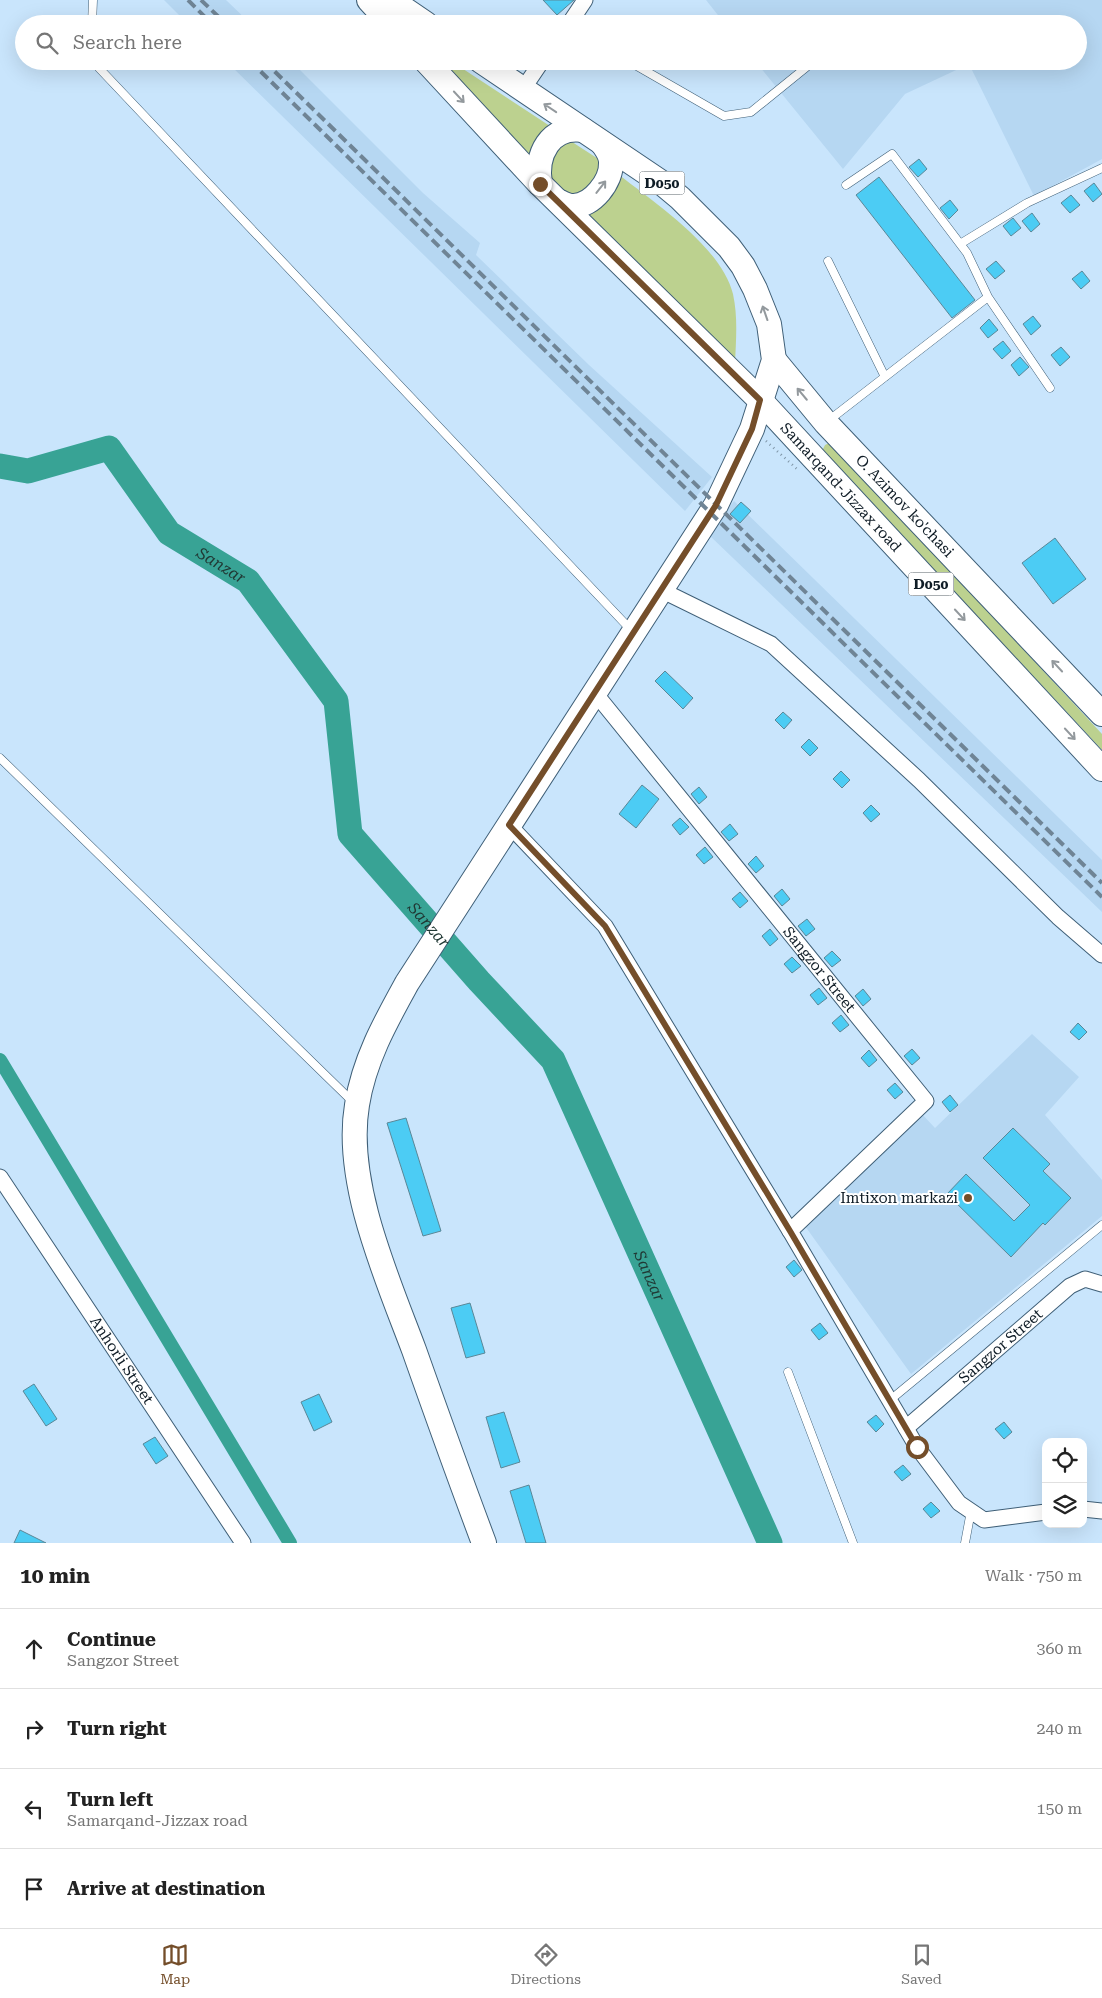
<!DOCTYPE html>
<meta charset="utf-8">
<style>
:root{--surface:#fff;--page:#f6f6f6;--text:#222;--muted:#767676;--line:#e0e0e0;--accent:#744e2a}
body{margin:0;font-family:"Roboto Serif",serif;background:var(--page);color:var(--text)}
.controls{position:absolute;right:15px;bottom:15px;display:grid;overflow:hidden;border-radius:10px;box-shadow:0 5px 20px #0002}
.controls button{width:45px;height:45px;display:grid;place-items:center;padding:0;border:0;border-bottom:1px solid var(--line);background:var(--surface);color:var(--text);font:25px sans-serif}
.stop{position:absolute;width:15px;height:15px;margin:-11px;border:4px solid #744e2a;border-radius:50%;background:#fff}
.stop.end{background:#744e2a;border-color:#fff;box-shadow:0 1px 5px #0008}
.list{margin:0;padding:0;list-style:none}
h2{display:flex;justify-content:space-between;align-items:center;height:65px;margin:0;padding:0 20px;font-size:21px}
h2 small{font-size:16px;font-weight:400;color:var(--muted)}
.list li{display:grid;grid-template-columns:32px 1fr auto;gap:15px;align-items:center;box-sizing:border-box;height:80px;padding:0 20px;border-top:1px solid var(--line)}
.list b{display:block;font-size:19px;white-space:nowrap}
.list p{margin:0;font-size:16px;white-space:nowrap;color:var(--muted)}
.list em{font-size:16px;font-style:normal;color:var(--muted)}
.icon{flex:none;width:28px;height:28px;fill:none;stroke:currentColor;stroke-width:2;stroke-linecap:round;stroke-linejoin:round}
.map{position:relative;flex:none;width:1102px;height:1543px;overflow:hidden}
.search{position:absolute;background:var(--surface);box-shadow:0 5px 20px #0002;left:15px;right:15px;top:15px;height:55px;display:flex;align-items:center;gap:12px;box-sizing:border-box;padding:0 18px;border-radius:28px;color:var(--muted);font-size:19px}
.sheet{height:385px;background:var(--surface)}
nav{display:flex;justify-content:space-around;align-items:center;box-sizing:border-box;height:70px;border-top:1px solid var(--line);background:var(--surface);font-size:14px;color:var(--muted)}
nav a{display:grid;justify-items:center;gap:2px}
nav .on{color:var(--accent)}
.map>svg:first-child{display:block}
</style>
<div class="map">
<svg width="1102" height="1543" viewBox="0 0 1102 1543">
<rect width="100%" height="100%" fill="#c9e5fc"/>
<path fill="#b6d7f2" d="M164 0H226L251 24H188Z
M706 0H1102V159L1034 196 969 64 905 94 843 169 755 61H1078V24H725Z
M226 61H291L423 193 480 243 476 255 589 365 712 477 685 511Z
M734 501 1102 860V912L709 535Z
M1032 1034 1079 1077 1045 1115 1102 1180V1216L911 1374 805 1226 921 1113 935 1128Z"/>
<path fill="#bcd18f" d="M437 61H451L553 128 530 157Z
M566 138 603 162 597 179 573 199 545 172 547 159Z
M614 171C652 201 721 246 733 294 738 317 736 340 735 363L583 212Z
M829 443 833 445 1102 734V750L824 452 823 449 825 445Z"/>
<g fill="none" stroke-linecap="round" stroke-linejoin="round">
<path stroke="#38a395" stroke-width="14" d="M0 1060 290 1543"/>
<path stroke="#38a395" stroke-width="25" id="s1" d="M0 466 28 471 109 448 169 533 248 581 336 701 350 834 479 981 553 1060 770 1543"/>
</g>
<path fill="#4cccf4" stroke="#5a8797" d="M543 0H574L557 15Z
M919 159 927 169 918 177 909 167Z
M879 177 975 300 952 318 856 195Z
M1094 183 1102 194 1093 202 1084 191Z
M1071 195 1080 205 1070 213 1061 203Z
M950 200 958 210 949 219 940 208Z
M1032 213 1040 224 1031 232 1022 221Z
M1013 218 1021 228 1011 236 1003 226Z
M996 261 1005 271 995 279 986 269Z
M1082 271 1090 281 1081 289 1072 279Z
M1033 316 1041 326 1031 335 1023 324Z
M989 319 998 330 988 338 980 328Z
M1003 341 1011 351 1002 359 993 349Z
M1061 347 1070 357 1060 366 1051 355Z
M1020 357 1029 367 1019 376 1011 365Z
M741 502 751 511 740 523 730 514Z
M1055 538 1086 579 1053 604 1022 563Z
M665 671 693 698 683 709 655 681Z
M783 712 792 720 784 729 775 720Z
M809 739 818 748 810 756 801 747Z
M841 771 850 780 842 788 833 779Z
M642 785 659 799 636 828 619 814Z
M699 787 707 797 699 804 691 794Z
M871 805 880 814 871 822 863 813Z
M680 818 689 827 680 835 672 825Z
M730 824 738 834 729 841 721 832Z
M705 847 713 857 704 864 696 855Z
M756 856 764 866 756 873 748 864Z
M782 889 790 899 782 906 774 896Z
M740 892 748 901 740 908 732 899Z
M807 919 815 929 806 936 798 926Z
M770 929 778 939 770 946 762 936Z
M832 951 841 960 832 967 824 958Z
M792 957 801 966 792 973 784 964Z
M819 988 827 998 818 1005 810 995Z
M863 989 871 999 863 1006 855 996Z
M841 1015 849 1025 840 1032 832 1023Z
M1078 1023 1087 1032 1079 1040 1070 1032Z
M912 1049 920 1058 912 1065 904 1056Z
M869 1050 877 1060 869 1067 861 1058Z
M895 1083 903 1092 895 1099 887 1090Z
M950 1095 958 1105 950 1112 942 1102Z
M406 1118 441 1231 423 1236 387 1123Z
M1013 1128 1050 1164 1043 1171 1071 1198 1045 1225 1043 1223 1011 1257 947 1194 966 1174 1014 1221 1030 1205 983 1158Z
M794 1260 802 1270 794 1277 786 1267Z
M470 1303 485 1353 466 1358 451 1308Z
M820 1323 828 1333 819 1340 811 1330Z
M34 1384 57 1419 46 1426 23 1391Z
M319 1394 332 1422 314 1431 301 1402Z
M504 1412 520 1462 501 1468 486 1417Z
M876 1415 884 1424 876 1432 867 1422Z
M1004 1422 1012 1432 1004 1439 995 1429Z
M155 1437 168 1456 156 1464 143 1444Z
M903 1465 911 1474 902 1481 894 1472Z
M529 1485 546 1543H526L510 1491Z
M931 1502 940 1511 931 1518 923 1509Z
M20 1530 46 1543H14Z"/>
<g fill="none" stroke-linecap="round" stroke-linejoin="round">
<g stroke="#3f5f77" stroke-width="9">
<path id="service" d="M92 24 93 0
M95 61 99 68 632 631
M626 61 637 66 724 116 751 112 814 61
M846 185 892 154 967 253 988 297
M960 244 1027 203 1102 168
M828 261 885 377
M828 421 988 297 1050 388
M0 758 353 1102
M788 1372 853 1543
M889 1401 1102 1225
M965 1543 971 1511"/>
</g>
<g stroke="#3f5f77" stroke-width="17">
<g id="minor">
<path d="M569 24 585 0"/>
<path d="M523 89 542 61"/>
<path d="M661 590 771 644 919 780 1058 917 1102 955"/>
<path id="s2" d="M595 693 926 1101 790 1231 917 1447 959 1503 984 1520 1046 1512"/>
<path d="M509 825 605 926 790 1231"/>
<path id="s3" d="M0 1177 243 1543"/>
<path id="s4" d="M906 1428 1070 1286 1085 1279 1102 1284"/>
<path d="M1083 1509 1102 1511"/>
</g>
</g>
<g stroke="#3f5f77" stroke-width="26">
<g id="primary">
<path d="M369 0 391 24"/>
<path d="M391 0 426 24"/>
<path id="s5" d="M426 61 538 182 760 400 1102 769"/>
<path d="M481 61 662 183 680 198 729 247 743 266 755 289 769 324 774 360 752 429 716 505 407 983C386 1021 364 1060 357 1105 344 1182 387 1278 414 1350 437 1415 460 1479 484 1543"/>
<path d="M540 184C535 155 550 125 583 130"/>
<path d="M560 202C564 204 568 206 572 206 592 207 612 181 611 162 611 155 607 150 603 144"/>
<path id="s6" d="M774 360 826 423 1102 714"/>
</g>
</g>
<path stroke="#7f95a7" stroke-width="2.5" stroke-dasharray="1 4" stroke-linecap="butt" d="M766 441 797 469"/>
<use href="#service" stroke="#fff" stroke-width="8"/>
<use href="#minor" stroke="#fff" stroke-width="15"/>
<use href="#primary" stroke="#fff" stroke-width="24"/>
<path stroke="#6f8495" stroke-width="4" stroke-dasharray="10 5" stroke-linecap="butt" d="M188 0 212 24
M201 0 226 24
M250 61 1102 897
M264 61 1102 883"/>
</g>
<defs><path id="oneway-shaft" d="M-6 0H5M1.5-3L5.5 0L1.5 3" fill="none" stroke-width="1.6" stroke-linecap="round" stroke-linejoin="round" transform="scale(1.25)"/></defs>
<g stroke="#93999d">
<use href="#oneway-shaft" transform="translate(459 97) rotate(47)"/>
<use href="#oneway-shaft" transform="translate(550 108) rotate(-146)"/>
<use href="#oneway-shaft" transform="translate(601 187) rotate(-52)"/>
<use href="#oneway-shaft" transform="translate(765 313) rotate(-109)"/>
<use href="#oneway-shaft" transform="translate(802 394) rotate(-130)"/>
<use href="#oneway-shaft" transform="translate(960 615) rotate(47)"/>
<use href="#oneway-shaft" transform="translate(1057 666) rotate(-133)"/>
<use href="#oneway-shaft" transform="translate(1070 734) rotate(47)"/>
</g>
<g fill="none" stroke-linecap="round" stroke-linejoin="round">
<path stroke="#744e2a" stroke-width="6" d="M540 184 760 400 752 429 716 505 509 825 605 926 790 1231 917 1447"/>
</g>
<circle fill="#744e2a" stroke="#fff" stroke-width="2" cx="968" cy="1198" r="5"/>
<g text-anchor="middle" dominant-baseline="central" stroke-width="4" stroke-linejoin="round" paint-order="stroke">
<g fill="#fff" stroke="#576067" stroke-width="1">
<rect x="639.5" y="171.5" width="45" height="23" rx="4"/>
<rect x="908.5" y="572.5" width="45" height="23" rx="4"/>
</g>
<g font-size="14" font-weight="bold" fill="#0f1c26">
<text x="662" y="183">D050</text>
<text x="931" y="584">D050</text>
</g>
<g font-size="15" fill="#0f1c26" stroke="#fff">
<text stroke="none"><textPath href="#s5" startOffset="595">Samarqand-Jizzax road</textPath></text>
<text stroke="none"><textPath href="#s6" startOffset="196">O. Azimov ko'chasi</textPath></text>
<text stroke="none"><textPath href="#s2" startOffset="356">Sangzor Street</textPath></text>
<text stroke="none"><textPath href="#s4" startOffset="125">Sangzor Street</textPath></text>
<text stroke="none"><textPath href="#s3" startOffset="220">Anhorli Street</textPath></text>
</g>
<g font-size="15" fill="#0f1c26" stroke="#fff" text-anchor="end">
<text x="958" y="1198">Imtixon markazi</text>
</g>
<g font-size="16" font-style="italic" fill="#203834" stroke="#fff">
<text stroke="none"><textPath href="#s1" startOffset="278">Sanzar</textPath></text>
<text stroke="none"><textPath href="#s1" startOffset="712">Sanzar</textPath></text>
<text stroke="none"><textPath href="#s1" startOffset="1132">Sanzar</textPath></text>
</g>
</g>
</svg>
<div class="controls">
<button><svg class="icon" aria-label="locate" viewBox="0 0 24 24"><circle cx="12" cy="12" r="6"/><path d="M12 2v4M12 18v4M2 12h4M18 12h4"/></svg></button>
<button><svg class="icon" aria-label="layers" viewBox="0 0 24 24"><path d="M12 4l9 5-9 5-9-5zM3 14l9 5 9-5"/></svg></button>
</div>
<div class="stop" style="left:917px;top:1447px"></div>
<div class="stop end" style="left:540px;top:184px"></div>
<div class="search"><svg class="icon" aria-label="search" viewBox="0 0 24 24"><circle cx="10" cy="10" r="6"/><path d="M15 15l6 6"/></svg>Search here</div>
</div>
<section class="sheet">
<h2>10 min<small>Walk · 750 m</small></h2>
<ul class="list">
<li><svg class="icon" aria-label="ahead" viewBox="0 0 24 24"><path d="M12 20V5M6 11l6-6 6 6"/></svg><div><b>Continue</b><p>Sangzor Street</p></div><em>360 m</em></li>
<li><svg class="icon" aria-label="right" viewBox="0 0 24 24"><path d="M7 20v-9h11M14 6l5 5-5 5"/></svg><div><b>Turn right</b></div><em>240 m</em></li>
<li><svg class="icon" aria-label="left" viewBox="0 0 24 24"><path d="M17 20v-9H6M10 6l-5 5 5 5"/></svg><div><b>Turn left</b><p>Samarqand-Jizzax road</p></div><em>150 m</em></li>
<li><svg class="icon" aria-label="arrive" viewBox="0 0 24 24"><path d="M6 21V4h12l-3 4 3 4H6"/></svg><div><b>Arrive at destination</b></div></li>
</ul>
</section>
<nav>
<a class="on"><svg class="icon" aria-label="map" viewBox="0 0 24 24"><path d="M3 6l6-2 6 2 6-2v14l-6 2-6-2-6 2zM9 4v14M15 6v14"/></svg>Map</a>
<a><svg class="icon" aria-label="directions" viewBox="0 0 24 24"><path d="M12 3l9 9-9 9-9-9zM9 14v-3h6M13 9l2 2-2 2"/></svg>Directions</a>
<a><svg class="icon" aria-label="saved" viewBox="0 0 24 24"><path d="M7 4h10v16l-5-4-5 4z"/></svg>Saved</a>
</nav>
